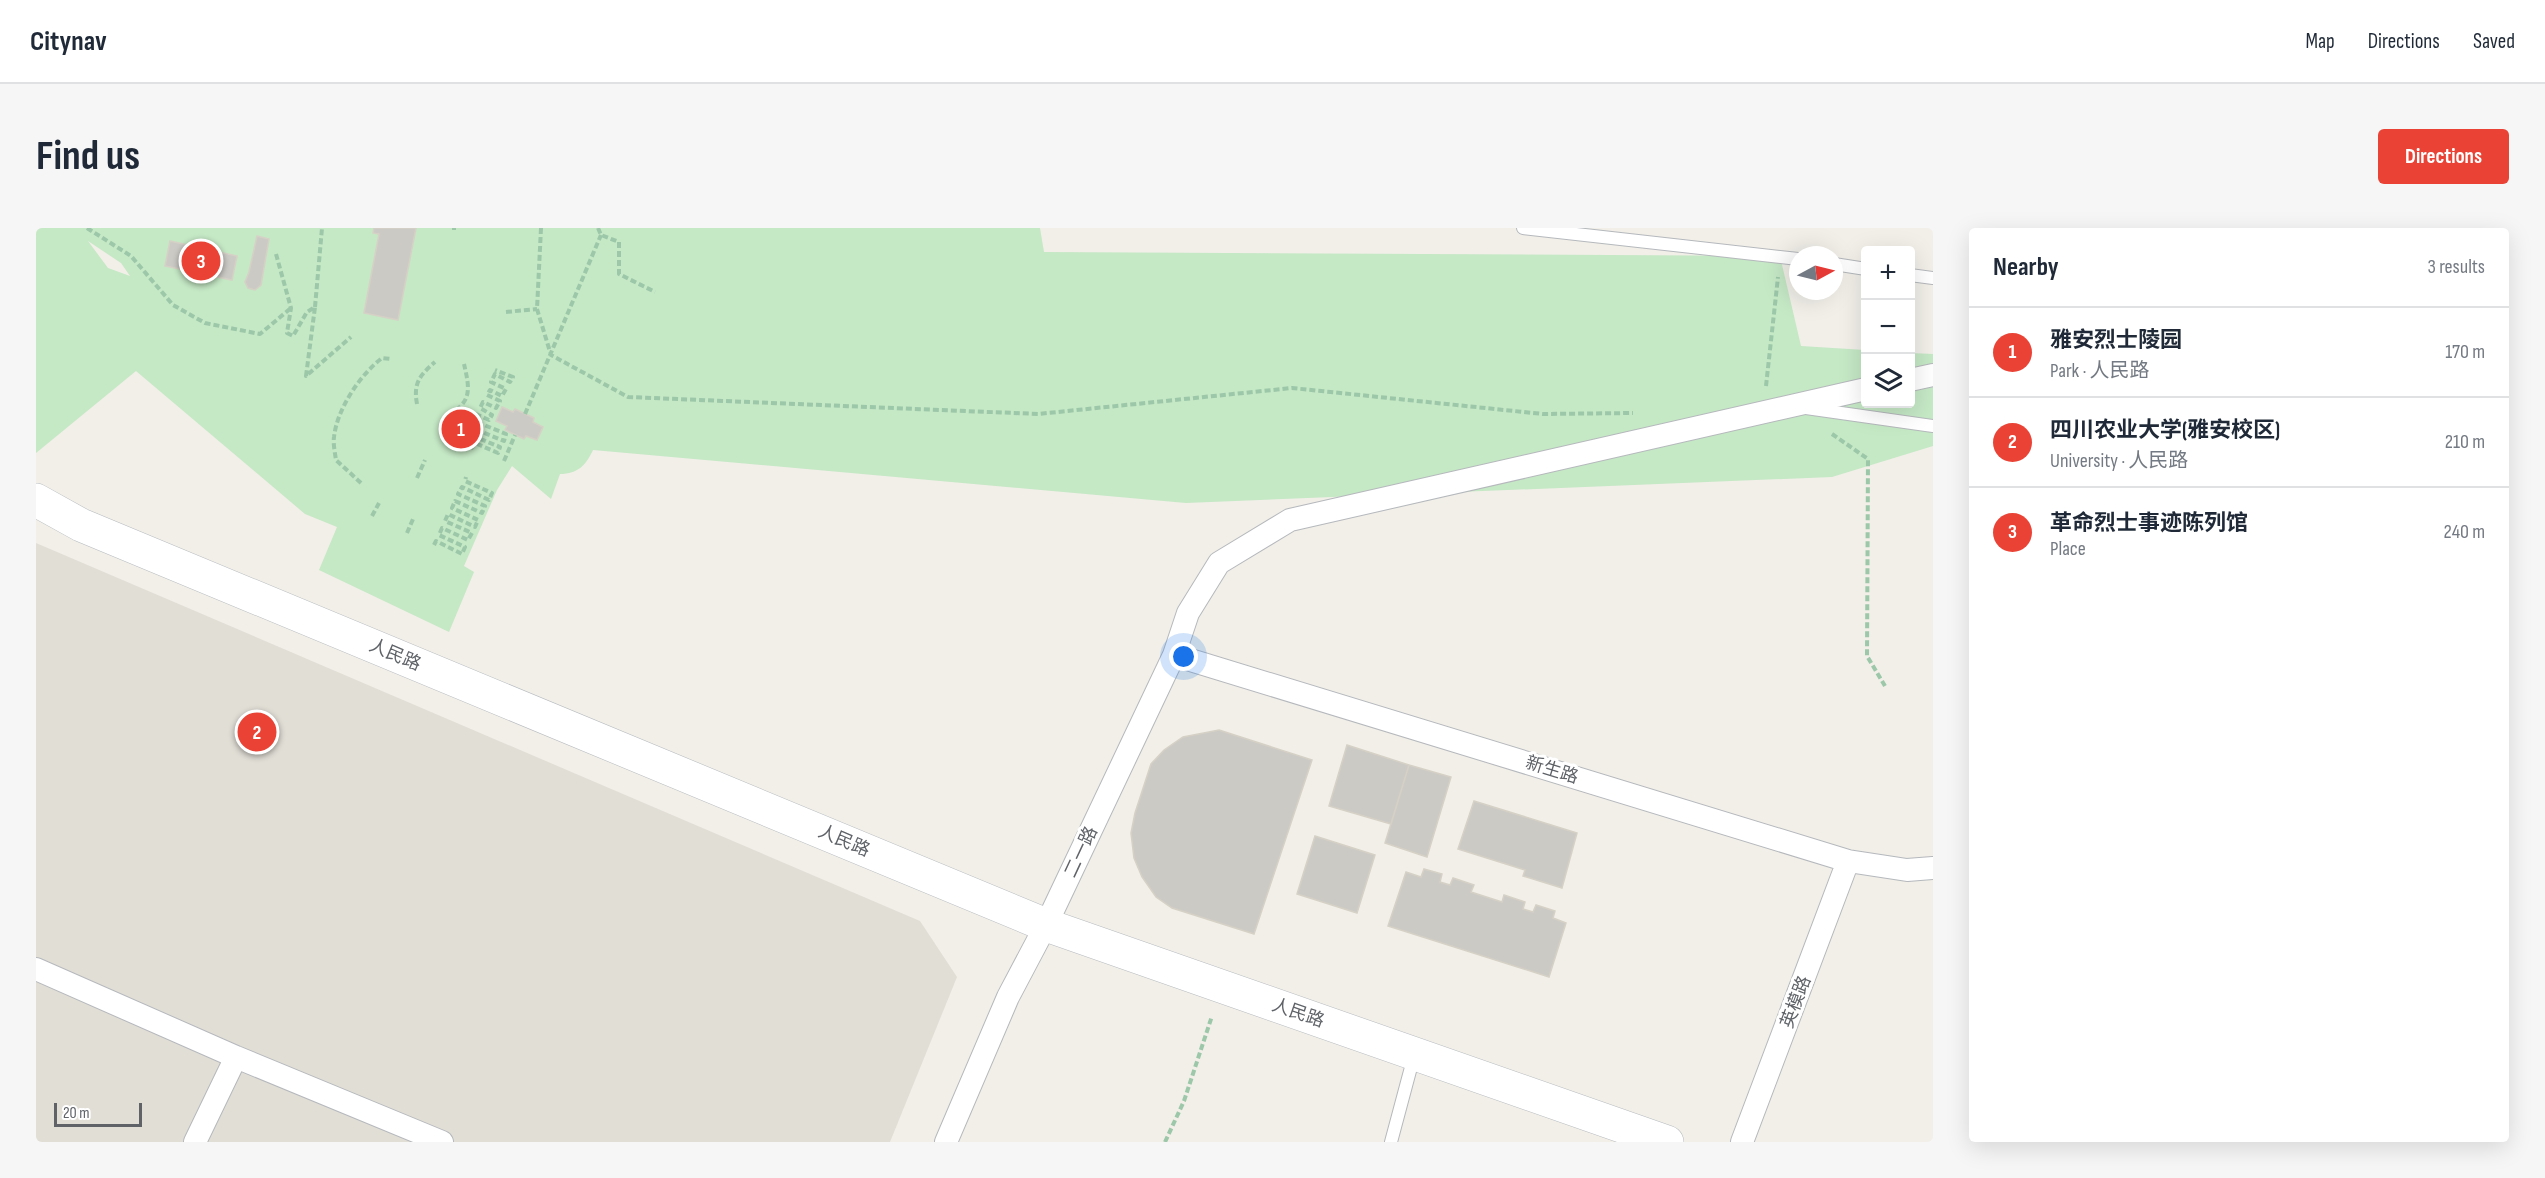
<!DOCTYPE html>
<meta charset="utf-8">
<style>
:root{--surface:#fff;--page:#f6f6f7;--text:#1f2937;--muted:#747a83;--line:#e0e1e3;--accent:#ea4335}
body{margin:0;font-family:"Sofia Sans Condensed","Noto Sans SC",sans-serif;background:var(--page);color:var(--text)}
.controls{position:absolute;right:18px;top:18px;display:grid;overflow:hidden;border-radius:6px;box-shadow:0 6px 24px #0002}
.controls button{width:54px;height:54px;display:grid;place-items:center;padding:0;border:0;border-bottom:2px solid var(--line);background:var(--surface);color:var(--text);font:30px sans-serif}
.compass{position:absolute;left:1753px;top:18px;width:54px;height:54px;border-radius:50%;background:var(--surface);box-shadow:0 6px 24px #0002;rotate:83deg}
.scale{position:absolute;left:18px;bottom:15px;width:88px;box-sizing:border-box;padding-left:6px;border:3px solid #5f6368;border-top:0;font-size:16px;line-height:21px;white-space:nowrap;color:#5f6368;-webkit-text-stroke:4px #fff;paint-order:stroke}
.you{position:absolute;left:1148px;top:429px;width:21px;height:21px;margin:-15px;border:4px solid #fff;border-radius:50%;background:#1a73e8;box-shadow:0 0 0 9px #1a73e833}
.badge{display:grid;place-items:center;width:39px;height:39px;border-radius:50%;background:var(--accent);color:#fff;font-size:20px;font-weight:700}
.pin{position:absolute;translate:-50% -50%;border:3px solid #fff;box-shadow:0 2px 6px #0006}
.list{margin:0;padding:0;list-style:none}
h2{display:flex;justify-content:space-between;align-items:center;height:78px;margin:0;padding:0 24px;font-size:26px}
h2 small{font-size:20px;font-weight:400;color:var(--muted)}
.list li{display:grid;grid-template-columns:39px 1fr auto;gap:18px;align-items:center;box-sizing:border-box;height:90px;padding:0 24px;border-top:2px solid var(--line)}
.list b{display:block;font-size:22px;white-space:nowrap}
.list p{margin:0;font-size:20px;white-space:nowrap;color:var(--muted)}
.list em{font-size:20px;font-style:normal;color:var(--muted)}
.icon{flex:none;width:33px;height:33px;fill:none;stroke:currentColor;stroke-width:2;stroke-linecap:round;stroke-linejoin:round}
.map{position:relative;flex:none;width:1897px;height:914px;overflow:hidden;border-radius:6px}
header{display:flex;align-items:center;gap:36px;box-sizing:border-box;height:84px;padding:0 30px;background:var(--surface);border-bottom:2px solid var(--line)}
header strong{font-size:28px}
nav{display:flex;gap:33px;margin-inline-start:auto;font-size:21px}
.intro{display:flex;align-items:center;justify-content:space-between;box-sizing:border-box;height:144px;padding:0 36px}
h1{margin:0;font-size:42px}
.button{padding:15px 27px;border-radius:6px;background:var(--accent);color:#fff;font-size:21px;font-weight:700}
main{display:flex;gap:36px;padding:0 36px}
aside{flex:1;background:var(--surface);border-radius:6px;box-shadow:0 6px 24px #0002}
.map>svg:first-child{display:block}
</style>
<header>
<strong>Citynav</strong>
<nav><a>Map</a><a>Directions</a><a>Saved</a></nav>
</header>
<div class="intro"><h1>Find us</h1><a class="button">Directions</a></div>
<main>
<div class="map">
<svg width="1897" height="914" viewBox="0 0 1897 914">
<rect width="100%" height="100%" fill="#f1efe8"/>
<path fill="#e1ded6" d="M0 315 884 693 921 749 854 914H0Z"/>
<path fill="#c5e8c5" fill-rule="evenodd" d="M0 0H1004L1008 24 1744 28 1765 118 1829 122 1830 176H1874L1875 125 1897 126V218L1796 249 1150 275 557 222C550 237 542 246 524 246L515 271 476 238 461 262 428 338 438 344 413 404 283 342 301 299 269 286 100 143 0 225ZM52 13 85 35 94 48 72 40Z"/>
<path fill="#cccac5" stroke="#d6d1c6" stroke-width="1.5" d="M338 0H380L362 92 328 85 343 6 337 5Z
M221 8 233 11 225 57 219 62 212 60 209 54 213 44Z
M134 13 201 28 196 52 129 38Z
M466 179 477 184 479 181 498 190 497 194 507 199 501 212 490 208 488 211 469 202 471 198 460 193Z
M1183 502 1276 532 1218 706 1136 680 1120 669 1106 649 1098 630 1095 605 1099 585 1115 536 1128 522 1147 509Z
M1311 517 1373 537 1355 596 1293 578Z
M1373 537 1415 549 1391 629 1349 615Z
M1438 573 1541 605 1526 660 1487 648 1489 642 1422 621Z
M1279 608 1339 627 1321 685 1261 666Z
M1388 641 1406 646 1404 654 1414 657 1417 650 1438 657 1435 664 1466 674 1468 667 1489 674 1487 681 1497 684 1500 677 1519 683 1517 690 1530 695 1513 749 1352 698 1370 644 1385 649Z"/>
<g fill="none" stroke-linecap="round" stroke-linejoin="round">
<g stroke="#b5b8bc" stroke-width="14">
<path id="service" d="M1487 0 1762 31
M1798 36 1830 41
M1874 47 1897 50
M1770 180 1897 198
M1355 914 1378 828"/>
</g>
<g stroke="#b5b8bc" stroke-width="24">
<path id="minor" d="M1874 152 1897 147
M1138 427 1812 633 1871 642 1897 640
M0 741 200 829 406 914
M159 914 200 829
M910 914 972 769 1010 697 1138 427 1152 385 1183 335 1254 292 1830 161
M1706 914 1812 633"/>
</g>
<g stroke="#b6babf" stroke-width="34">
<path id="secondary" d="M0 272 45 297 1010 697 1631 914"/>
</g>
<path stroke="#9cc7a9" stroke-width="4" stroke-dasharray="6 3" stroke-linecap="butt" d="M51 0 95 28 137 77 169 95 224 106 255 80
M418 0V2
M505 0 501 81 515 127 592 169 1002 186 1256 160 1507 186 1597 185
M562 0 565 7 583 14V46L619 64
M240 26 255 80 251 105 257 108 271 84 279 79 270 148 315 109
M279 79 286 0
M470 84 501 81
M1730 158 1742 49
M381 176C377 155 384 147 399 134
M420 182C437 170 432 154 428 136
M489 186 565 7
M1796 206 1832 231 1831 428 1849 458
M435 221 439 215 462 225 464 219 442 210 446 204 468 213 470 206 436 192 440 186 453 192 456 187 444 180 447 174 460 180 464 173 451 167 454 162 466 168 470 161 455 154 459 146 474 154 477 149 459 142
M468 233 479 207
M381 250 389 232
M325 255 300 232C299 225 297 216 298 209 301 181 324 147 346 130L355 131
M336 288 343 275
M371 305 377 291
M398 317 400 313 426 326 429 319 403 307 406 300 432 312 436 305 409 293 412 286 439 299 442 292 416 280 419 273 446 285 449 278 422 266 426 259 453 272 456 265 429 253 430 249
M1129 914 1148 873 1176 788"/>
<use href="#service" stroke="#fff" stroke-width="12"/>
<use href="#minor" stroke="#fff" stroke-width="22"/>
<use href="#secondary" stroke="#fff" stroke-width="33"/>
</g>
<g text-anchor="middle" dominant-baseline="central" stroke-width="6" stroke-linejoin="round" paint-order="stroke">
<g font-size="18" fill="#5f6368" stroke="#fff">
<text transform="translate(359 427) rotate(23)">人民路</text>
<text transform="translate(1516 542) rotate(17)">新生路</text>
<text transform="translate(808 613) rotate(23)">人民路</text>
<text transform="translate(1045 624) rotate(-65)">二一路</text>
<text transform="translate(1760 774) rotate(-69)">英模路</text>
<text transform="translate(1262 785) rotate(19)">人民路</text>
</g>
</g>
</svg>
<div class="controls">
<button>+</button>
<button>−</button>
<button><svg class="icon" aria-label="layers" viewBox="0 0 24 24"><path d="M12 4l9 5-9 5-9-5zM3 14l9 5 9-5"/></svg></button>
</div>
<svg class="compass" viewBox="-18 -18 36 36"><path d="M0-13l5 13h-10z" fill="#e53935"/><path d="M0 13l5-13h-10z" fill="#747a83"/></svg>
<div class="scale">20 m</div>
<div class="you"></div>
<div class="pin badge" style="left:425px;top:201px">1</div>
<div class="pin badge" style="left:221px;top:504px">2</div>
<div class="pin badge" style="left:165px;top:33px">3</div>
</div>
<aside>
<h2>Nearby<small>3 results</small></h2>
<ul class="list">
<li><span class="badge">1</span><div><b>雅安烈士陵园</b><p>Park · 人民路</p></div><em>170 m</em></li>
<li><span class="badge">2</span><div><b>四川农业大学(雅安校区)</b><p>University · 人民路</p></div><em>210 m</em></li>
<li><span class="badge">3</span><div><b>革命烈士事迹陈列馆</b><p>Place</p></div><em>240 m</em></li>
</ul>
</aside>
</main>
